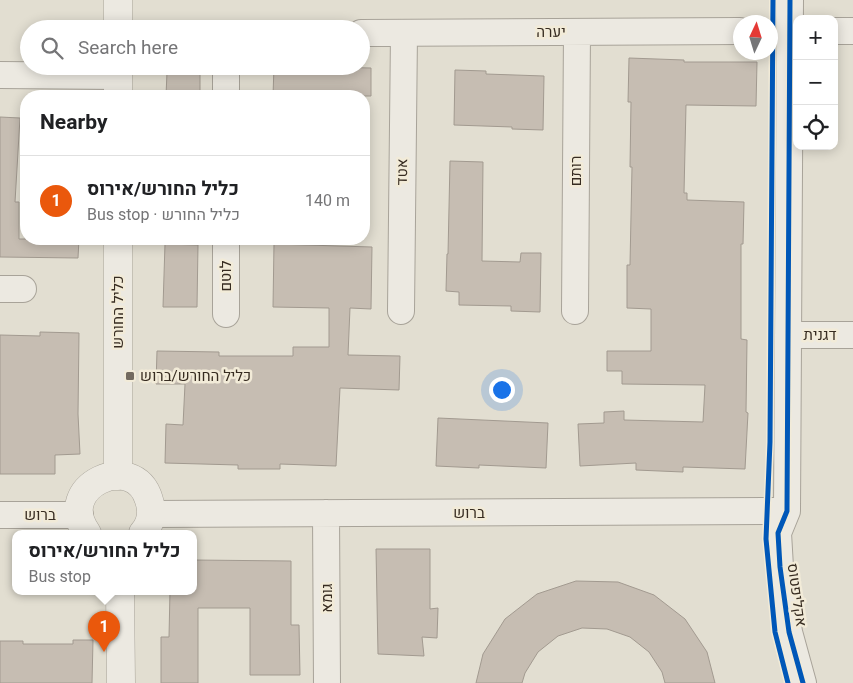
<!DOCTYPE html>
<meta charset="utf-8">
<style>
:root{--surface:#fff;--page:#f6f6f6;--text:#202124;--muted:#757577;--line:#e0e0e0;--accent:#ea580c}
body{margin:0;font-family:Georgia,Heebo,serif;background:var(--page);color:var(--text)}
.controls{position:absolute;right:15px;top:15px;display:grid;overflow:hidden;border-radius:10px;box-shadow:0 2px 12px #0003}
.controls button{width:45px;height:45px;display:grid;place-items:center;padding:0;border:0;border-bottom:1px solid var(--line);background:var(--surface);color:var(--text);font:25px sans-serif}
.compass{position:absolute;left:733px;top:15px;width:45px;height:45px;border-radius:50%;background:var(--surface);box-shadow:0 2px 12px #0003;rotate:4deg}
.you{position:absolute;left:501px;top:389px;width:18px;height:18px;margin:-12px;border:4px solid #fff;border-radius:50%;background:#1a73e8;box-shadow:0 0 0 8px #1a73e833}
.badge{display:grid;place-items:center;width:32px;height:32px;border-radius:50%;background:var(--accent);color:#fff;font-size:16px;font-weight:700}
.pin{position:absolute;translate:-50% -41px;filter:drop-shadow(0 1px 2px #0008)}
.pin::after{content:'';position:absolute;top:26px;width:18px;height:15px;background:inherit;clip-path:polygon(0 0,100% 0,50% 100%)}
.popup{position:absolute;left:12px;top:530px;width:185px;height:65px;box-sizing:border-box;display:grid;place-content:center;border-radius:10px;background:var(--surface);filter:drop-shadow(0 1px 4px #0005);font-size:16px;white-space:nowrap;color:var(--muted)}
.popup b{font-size:19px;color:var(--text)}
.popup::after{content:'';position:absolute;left:50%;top:100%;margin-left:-10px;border:10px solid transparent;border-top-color:var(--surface)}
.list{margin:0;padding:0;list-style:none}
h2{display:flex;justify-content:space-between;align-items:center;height:65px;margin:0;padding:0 20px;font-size:21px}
h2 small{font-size:16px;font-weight:400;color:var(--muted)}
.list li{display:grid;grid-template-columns:32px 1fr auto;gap:15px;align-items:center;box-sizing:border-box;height:90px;padding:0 20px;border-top:1px solid var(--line)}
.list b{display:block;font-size:19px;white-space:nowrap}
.list p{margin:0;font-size:16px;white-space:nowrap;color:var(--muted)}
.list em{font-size:16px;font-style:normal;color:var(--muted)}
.icon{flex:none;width:28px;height:28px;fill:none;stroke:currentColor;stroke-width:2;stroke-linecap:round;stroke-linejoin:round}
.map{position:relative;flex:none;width:853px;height:683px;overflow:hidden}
.search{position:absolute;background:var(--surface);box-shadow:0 2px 12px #0003;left:20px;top:20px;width:350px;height:55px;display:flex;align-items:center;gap:12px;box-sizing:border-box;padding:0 18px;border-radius:28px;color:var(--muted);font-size:19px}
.panel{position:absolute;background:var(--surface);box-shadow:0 2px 12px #0003;left:20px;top:90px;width:350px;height:155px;border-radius:20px}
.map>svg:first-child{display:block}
</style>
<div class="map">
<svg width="853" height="683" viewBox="0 0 853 683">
<rect width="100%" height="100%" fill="#e2ded1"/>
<path fill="#c6bdb2" stroke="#a29a90" d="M629 58 684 60V62H757L756 106 686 105 684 193H687V200L744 202 743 244H741V339L747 340 746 412 748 413 745 469 683 467V472L636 470V463L580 466 578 424 604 423V412L624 411V420L703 422 705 385 622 384V371H607V351H651V309L627 308V265H630L632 167H630L631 102H628Z
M274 66 371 68V96H273Z
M455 70 486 71V74L544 76 543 130 512 129V127L454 125Z
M167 72H200V96H166Z
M0 117 20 118 15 202H19V239H79L78 258 0 257Z
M450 161 483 162 482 261 520 262 521 253H541L540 312 511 311V306L459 305V292L446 291 447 254H448Z
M165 244 198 245 197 307H163Z
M274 244 372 247 371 309 350 308 348 355 400 356 399 390 340 388 336 466 280 464V469H238V465L165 463 166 424 183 425 185 384H156L157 351 219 352V356H293V347H329V308L273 307Z
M40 332 79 333 78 414 80 454 55 455V474H0V335L40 336Z
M438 418 548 423 546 468 479 465V468L436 466Z
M376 549H430V609L438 608 437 638 422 637 424 656 378 654Z
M193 560 291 561V625H299L300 675H250V608H198V683H161V637H169L170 591H193Z
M576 581 618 582 654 595 685 619 707 652 715 683H665L662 672 649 652 630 637 607 629 582 628 558 636 538 652 525 673 522 683H476L483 654 505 619 537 594Z
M73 640H93L92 683H0V641H23V644H73Z"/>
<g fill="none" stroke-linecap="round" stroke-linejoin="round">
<g stroke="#a8a399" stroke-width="28">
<path id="minor" d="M790 0 787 511 778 533 780 567 789 632 803 683
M834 31H853
M361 33 740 31
M0 75 118 76
M226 96V66
M0 289H23
M401 311 404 33
M575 311 577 32
M226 314V239
M788 335H853
M326 513 327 683
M151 514 787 511
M0 515H80"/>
</g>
<g stroke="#a8a399" stroke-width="29">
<path id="tertiary" d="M118 0V29
M118 66V96
M118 476V239
M87 533C53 487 134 449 149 500 153 512 151 524 143 533
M120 591 121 683"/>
</g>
<use href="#minor" stroke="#ece9e1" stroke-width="26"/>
<use href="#tertiary" stroke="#ece9e1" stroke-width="28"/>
<g stroke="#f2ebd8" stroke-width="8">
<path id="cycleway" d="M773 0 770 442 766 539 775 632 788 683
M790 0 787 511 778 533 780 567 789 632 803 683"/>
</g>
<use href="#cycleway" stroke="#0057b8" stroke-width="5"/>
</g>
<rect fill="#736a5f" stroke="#f2ebd8" stroke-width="2" x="125" y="371" width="10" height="10" rx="2.5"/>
<g text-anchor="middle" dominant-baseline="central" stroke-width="5" stroke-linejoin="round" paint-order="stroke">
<g font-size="15" fill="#372c21" stroke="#f2ebd8">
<text x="551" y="32">יערה</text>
<text transform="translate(576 171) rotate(-90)">רותם</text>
<text transform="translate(402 172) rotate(-89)">אטד</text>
<text transform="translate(226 276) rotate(-90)">לוטם</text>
<text transform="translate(118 312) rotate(-90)">כליל החורש</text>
<text x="820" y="335">דגנית</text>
<text x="469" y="513">ברוש</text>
<text x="40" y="515">ברוש</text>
<text transform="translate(797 595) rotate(82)">אקליפטוס</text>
<text transform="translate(327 598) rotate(-90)">גומא</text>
</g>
<g font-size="15" fill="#372c21" stroke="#f2ebd8" text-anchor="start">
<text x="140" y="376">כליל החורש/ברוש</text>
</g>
</g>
</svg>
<div class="controls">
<button>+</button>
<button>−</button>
<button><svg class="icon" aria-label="locate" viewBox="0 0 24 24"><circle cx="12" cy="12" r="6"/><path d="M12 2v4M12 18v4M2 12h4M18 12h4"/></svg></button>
</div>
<svg class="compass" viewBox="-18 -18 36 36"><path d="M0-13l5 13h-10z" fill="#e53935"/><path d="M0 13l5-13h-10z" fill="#757577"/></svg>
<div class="you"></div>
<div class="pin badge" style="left:104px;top:652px">1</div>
<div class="popup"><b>כליל החורש/אירוס</b>Bus stop</div>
<div class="search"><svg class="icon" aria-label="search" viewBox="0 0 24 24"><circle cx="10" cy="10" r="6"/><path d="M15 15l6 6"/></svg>Search here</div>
<section class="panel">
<h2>Nearby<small></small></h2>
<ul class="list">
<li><span class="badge">1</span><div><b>כליל החורש/אירוס</b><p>Bus stop · כליל החורש</p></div><em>140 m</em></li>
</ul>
</section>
</div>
